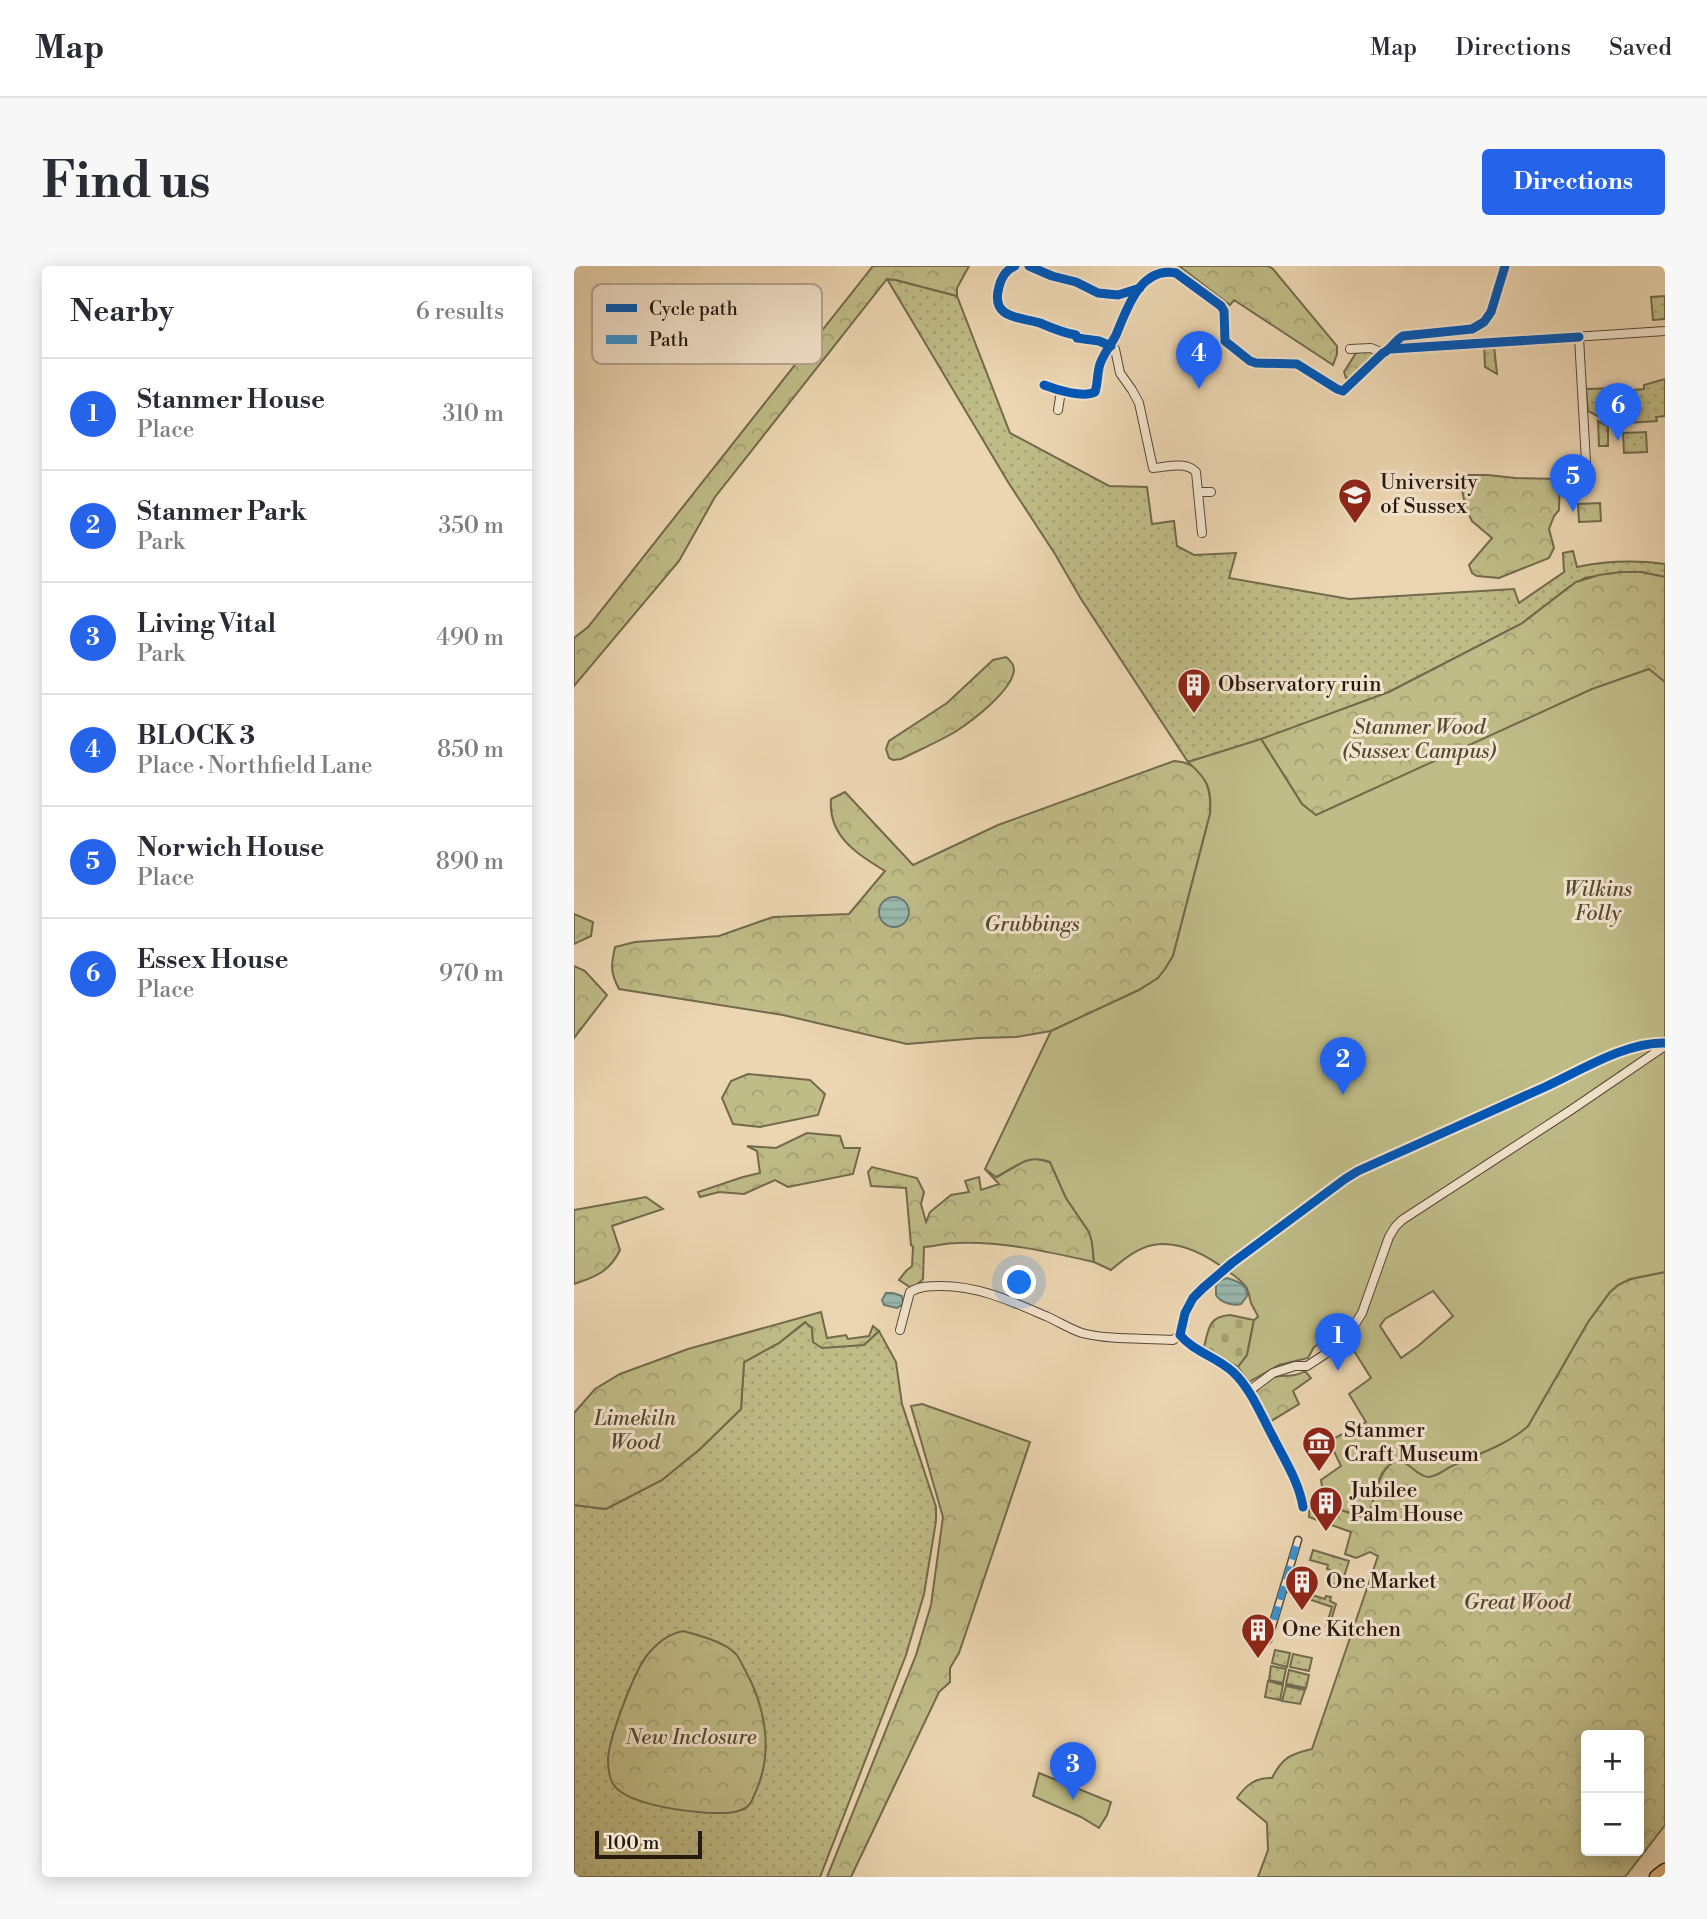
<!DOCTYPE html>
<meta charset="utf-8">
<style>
:root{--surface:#fff;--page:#f7f7f7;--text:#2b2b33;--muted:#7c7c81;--line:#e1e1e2;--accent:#2563eb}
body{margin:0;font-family:"Libre Bodoni",serif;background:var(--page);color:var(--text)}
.controls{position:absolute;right:21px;bottom:21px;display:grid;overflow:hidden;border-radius:7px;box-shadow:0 4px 18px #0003}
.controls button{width:63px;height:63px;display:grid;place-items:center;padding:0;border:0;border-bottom:2px solid var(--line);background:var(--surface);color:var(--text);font:35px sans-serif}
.scale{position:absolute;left:21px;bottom:18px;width:107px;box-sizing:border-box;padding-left:7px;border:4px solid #251910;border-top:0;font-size:19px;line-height:24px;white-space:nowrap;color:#251910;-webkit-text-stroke:5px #f3e4cd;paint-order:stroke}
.you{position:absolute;left:446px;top:1017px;width:24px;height:24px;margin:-18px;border:5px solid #fff;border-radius:50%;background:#1a73e8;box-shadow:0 0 0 10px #1a73e833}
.badge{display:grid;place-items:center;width:46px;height:46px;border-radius:50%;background:var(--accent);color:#fff;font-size:23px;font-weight:700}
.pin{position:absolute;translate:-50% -58px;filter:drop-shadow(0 2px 4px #0008)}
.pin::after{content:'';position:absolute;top:37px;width:24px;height:21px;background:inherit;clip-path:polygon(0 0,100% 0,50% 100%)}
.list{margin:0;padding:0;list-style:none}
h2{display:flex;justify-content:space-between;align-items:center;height:91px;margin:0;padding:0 28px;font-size:30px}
h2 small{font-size:23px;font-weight:400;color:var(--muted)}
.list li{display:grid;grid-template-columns:46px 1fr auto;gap:21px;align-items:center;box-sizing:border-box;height:112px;padding:0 28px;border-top:2px solid var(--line)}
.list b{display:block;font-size:26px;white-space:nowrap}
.list p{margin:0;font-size:23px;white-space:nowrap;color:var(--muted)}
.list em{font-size:23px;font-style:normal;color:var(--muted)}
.map{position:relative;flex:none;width:1091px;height:1611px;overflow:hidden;border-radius:7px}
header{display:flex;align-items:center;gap:42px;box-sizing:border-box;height:98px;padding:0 35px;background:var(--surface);border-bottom:2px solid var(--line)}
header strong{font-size:33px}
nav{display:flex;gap:38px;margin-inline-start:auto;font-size:24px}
.intro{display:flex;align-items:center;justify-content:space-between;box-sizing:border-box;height:168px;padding:0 42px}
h1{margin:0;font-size:49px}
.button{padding:18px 32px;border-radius:7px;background:var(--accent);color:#fff;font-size:24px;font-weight:700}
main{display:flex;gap:42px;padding:0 42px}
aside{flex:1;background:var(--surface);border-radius:7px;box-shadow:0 4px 18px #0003}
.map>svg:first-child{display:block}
</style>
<header>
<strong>Map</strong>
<nav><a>Map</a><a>Directions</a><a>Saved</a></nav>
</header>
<div class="intro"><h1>Find us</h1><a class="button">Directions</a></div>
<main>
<aside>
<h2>Nearby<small>6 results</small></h2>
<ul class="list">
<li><span class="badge">1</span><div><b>Stanmer House</b><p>Place</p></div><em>310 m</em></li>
<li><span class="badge">2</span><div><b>Stanmer Park</b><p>Park</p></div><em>350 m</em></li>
<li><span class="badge">3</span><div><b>Living Vital</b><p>Park</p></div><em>490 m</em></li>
<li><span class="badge">4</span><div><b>BLOCK 3</b><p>Place · Northfield Lane</p></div><em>850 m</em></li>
<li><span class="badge">5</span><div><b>Norwich House</b><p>Place</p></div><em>890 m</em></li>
<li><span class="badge">6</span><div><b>Essex House</b><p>Place</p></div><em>970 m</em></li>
</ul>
</aside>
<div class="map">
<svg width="1091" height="1611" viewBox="0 0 1091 1611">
<defs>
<pattern id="grass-dots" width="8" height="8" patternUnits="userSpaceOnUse" patternTransform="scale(1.75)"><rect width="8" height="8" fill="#bfbc87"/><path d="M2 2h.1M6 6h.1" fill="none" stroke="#a4a174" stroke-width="1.8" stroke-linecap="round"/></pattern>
<pattern id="forest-crowns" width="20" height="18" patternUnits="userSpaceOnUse" patternTransform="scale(1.75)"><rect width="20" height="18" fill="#bfbc87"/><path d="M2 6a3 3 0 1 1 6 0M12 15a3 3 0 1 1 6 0" fill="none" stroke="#a4a174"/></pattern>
<pattern id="cemetery-stones" width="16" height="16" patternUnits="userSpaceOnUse" patternTransform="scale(1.75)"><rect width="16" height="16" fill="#bfbc87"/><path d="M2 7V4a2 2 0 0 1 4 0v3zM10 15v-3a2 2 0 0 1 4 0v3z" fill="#a4a174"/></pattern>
<pattern id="water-rules" width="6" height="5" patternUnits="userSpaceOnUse" patternTransform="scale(1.75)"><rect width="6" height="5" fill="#99b9ae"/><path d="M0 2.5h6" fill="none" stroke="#849e95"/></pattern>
</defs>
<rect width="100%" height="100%" fill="#ecd6b2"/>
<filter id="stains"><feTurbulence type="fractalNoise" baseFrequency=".00286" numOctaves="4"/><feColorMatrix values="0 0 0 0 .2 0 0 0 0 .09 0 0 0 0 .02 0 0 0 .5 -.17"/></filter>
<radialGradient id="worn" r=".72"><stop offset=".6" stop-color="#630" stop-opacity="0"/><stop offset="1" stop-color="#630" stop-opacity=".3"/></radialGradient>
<path fill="url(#grass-dots)" stroke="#726a4c" stroke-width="2" d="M313 13 322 14 383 30 436 167 535 220 573 221 578 258 600 255 603 280 620 289 662 287 655 312 775 333 940 323 945 337 990 306 989 287 999 285 1003 301C1032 295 1061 294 1091 298V311L1067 306H1048L1011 312 995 321 947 358 815 426 672 479 614 496 507 333 481 288 434 216Z
M1091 30V53L1079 54 1077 31Z
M910 78H917L920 80 923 108 911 101Z
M1091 113V150L1082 151 1083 155 1038 158 1014 145 1012 123 1045 122 1046 125 1070 123V119Z
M1024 155 1034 160V180H1025Z
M1072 166 1073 186 1050 187 1049 167Z
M1008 201 1010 226 992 227C993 214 999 209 1008 201Z
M232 1056 238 1062 239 1076 290 1079 305 1065 322 1096 328 1138 362 1241V1255L350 1328 332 1389 246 1611H0V1239L32 1243 88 1214 126 1183 167 1143 170 1096 205 1077Z
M739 1284 775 1295 767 1320 757 1317 758 1314 755 1312H758L760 1305 753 1303 754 1299 736 1294Z
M713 1318 739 1326 738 1329 751 1333 752 1330 757 1331 756 1335 762 1338 755 1361 752 1360 758 1341 711 1325Z
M701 1384 716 1387 713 1401 698 1397Z
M719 1388 738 1392 735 1405 716 1401Z
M697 1400 712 1403 709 1417 695 1414Z
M715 1404 735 1409 732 1422 712 1418Z
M694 1415 709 1419 706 1434 691 1431Z
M712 1420 731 1424 726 1438 708 1435Z"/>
<path fill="url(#forest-crowns)" stroke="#726a4c" stroke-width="2" fill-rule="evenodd" d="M299 0H395L383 22V30L322 14 313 13 141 231 105 295 0 420V372L14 361Z
M605 0H694L699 3 763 80V88L759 99 660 34 656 39Z
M787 84 799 86V90L779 111 772 112 770 106 782 87Z
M890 209H914L941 212 986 213 985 244 980 250 975 263 980 282 975 292 925 312 903 310 898 307 895 299 918 272 898 255 892 243 886 215Z
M1026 237 1027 255 1005 256 1004 238Z
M1048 306H1067L1091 311V443L742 550 728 538 687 473 815 426 947 358 1002 316 1025 309Z
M432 391C436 394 440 398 440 404 438 425 398 455 381 466 364 476 345 484 327 493L319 494 315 492 312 483 315 475 373 437 419 394Z
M600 495C630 497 638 521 636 548L599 690 591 703 584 712 565 724 477 765 442 771 405 772 333 778 209 749 45 723C36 706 37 699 41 681L61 676 145 670 199 651 275 648 311 605C282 587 254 570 257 533L271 526 339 599 424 559Z
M0 648 19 656 17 670 0 678Z
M0 700 11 705 33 729 0 772Z
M174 808 236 814 251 828 244 849 186 861 159 858 148 832 157 815Z
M233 867 266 870 270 882H286L279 908 214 921 201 914 170 928 145 926 126 931 124 926 169 911 186 907 183 885 173 880 202 882Z
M459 892 476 896 492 932 515 966 518 976 520 996C475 986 429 975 383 977 372 977 361 980 350 981L349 1013 339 1023 325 1014 332 1005 338 1000 339 981 337 979 332 922 297 920 294 906 298 901 343 912 350 926 347 938 352 956 356 946 377 929 395 926 391 915 405 911 407 924 425 918 411 903 423 911 449 896Z
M72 931 89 943 38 960 46 984C36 1005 22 1011 0 1018V944Z
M1091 1006V1559L1051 1611H684L694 1584 693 1557 663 1532C672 1519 682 1511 698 1512 708 1492 716 1488 738 1483L804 1290 796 1286 782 1292 771 1288 777 1266 735 1251 736 1234 792 1252 794 1249C799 1235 809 1180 835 1199 842 1204 848 1212 858 1210 865 1209 871 1203 877 1200 903 1187 933 1179 954 1160L1014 1056 1036 1026 1044 1019 1056 1013ZM1012 1469H1065V1585H1012Z
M247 1046 253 1072 272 1069 274 1073 295 1070 299 1060 305 1065 290 1079 248 1082 239 1076 238 1062 231 1056 205 1077 170 1096 167 1143 126 1183 88 1214 32 1243 0 1239V1147L21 1123 46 1108 114 1083Z
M731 1105 737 1112 719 1125 725 1138 694 1157C687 1143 673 1130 689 1118 694 1115 698 1111 704 1110 715 1109 721 1111 731 1105Z
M348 1138 456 1176 385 1387 376 1402V1416L365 1426 277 1611H253L342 1389 357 1339 369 1251 337 1140Z
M109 1365C124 1369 151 1376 162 1388 165 1392 168 1398 170 1402 191 1439 200 1485 182 1525 180 1529 178 1536 175 1539 166 1550 137 1547 124 1546 102 1544 51 1537 39 1518 35 1511 34 1500 34 1492 36 1470 60 1405 74 1388 84 1376 94 1368 109 1365Z"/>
<path fill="url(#cemetery-stones)" stroke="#726a4c" stroke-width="2" d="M656 1049 680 1054 673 1089 664 1101 630 1081C635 1062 634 1051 656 1049Z"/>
<path fill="#bfbc87" stroke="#726a4c" stroke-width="2" fill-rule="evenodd" d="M1075 403 1091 416V1006L1056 1013 1044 1019 1036 1026 1014 1056 954 1160C933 1179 904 1188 878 1200 871 1203 863 1211 854 1211 837 1209 831 1183 812 1202 800 1215 802 1237 792 1252L736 1234 740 1228 749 1226 747 1214 767 1200 755 1175 792 1156 775 1128 797 1112 777 1080 771 1083 762 1071 758 1074 756 1072 740 1081 734 1092 705 1099 675 1116 664 1101 673 1089 680 1054 684 1051C683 1047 681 1045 679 1041 675 1035 676 1027 672 1021 668 1015 661 1010 655 1006 634 990 607 974 579 979 563 982 549 994 537 1004L520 996 518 976 515 966 492 932 476 896C454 887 442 901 422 911L411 903 477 765 565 724 584 712 591 703 599 690 636 548C638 521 633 513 614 496L687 473 728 538 742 549 1018 423ZM859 1025 879 1050 844 1080 827 1092 806 1060 811 1053Z
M465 1507 537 1536 533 1549 525 1562 507 1551 459 1530Z"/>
<path fill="url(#water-rules)" stroke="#6b796f" stroke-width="2" d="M305 646a15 15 0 1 1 30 0a15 15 0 1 1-30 0Z
M653 1012C663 1015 674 1018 673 1030L667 1038C659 1040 647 1037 642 1029V1018L647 1014Z
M312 1027H319L328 1030 329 1038 323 1042 310 1039 308 1034Z"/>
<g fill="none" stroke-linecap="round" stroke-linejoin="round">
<g stroke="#574838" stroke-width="9">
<path id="pedestrian" d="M694 1374 724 1274"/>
</g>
<g stroke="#574838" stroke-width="10">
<path id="minor" d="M441 0C432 4 427 12 425 21 416 53 446 51 466 57 478 62 489 67 502 69L503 72 525 75 541 83 546 107 558 124 565 137 579 202C593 201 612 195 622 206L628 267
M455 0 478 10 502 16 524 27 544 29 566 22
M1005 71 1013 214
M776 83 797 82 809 87
M817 83 1091 65
M470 119C483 124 509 132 521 126 524 117 523 107 526 98 530 87 537 79 542 69 553 43 566 0 602 7L647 40 650 45 651 75 676 95 682 97 723 98 763 123 769 125 809 87C818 83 821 74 829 70L898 63 910 56 917 46 931 0
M484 144 487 125
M625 226H637
M326 1064 336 1026C346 1020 355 1020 367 1020 406 1020 439 1036 474 1051 485 1056 496 1063 508 1067 535 1074 570 1072 599 1074L606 1069
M675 1125 699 1107 721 1100H733L762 1081 776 1066 788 1047 815 971 821 961 828 954 997 844 1091 780
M729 1241C725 1216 710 1193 699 1171 687 1149 677 1123 659 1106 643 1091 620 1086 606 1069L611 1047 619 1032 629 1022 658 997 771 913 784 905C846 877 909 849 971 821 1006 805 1051 776 1091 777"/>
</g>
<g stroke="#251910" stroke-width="17">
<path id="trunk" d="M1083 1611 1091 1605"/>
</g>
<use href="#pedestrian" stroke="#f3e4cd" stroke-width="6"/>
<use href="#minor" stroke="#f3e4cd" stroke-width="8"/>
<use href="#trunk" stroke="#e6bb79" stroke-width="14"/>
<path stroke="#3b93d3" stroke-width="7" stroke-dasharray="14 7" stroke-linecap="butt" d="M694 1374 724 1274"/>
<g stroke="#f3e4cd" stroke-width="13">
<path id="cycleway" d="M441 0C432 4 427 12 425 21 416 53 446 51 466 57 478 62 489 67 502 69L503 72 525 75 537 80
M455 0 478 10 502 16 524 27 544 29 566 22
M817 83 1005 71
M470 119C483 124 509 132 521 126 524 117 523 107 526 98 530 87 537 79 542 69 553 43 566 0 602 7L647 40 650 45 651 75 676 95 682 97 723 98 763 123 769 125 809 87C818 83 821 74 829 70L898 63 910 56 917 46 931 0
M729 1241C725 1216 710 1193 699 1171 687 1149 677 1123 659 1106 643 1091 620 1086 606 1069L611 1047 619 1032 629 1022 658 997 771 913 784 905C846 877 909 849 971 821 1006 805 1051 776 1091 777"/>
</g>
<use href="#cycleway" stroke="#0057b8" stroke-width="9"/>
</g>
<defs>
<g id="university-pin" transform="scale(1.75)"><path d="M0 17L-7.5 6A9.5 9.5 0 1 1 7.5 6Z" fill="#8f2418" stroke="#f3e4cd"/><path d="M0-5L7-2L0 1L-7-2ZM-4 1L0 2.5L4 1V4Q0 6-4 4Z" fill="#fff"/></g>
<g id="building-pin" transform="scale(1.75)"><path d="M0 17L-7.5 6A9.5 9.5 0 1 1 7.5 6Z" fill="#8f2418" stroke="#f3e4cd"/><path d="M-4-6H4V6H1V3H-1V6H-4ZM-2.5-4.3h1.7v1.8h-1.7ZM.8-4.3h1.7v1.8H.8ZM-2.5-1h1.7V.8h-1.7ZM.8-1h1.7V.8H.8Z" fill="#fff"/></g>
<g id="museum-pin" transform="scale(1.75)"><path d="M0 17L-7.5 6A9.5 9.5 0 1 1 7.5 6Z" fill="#8f2418" stroke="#f3e4cd"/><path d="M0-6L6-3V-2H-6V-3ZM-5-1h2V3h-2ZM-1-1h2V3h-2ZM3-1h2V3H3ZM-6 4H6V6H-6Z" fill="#fff"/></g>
</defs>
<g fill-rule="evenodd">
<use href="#university-pin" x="781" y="229"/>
<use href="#building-pin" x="620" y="419"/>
<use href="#museum-pin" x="745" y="1177"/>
<use href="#building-pin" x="752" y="1237"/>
<use href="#building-pin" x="728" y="1316"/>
<use href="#building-pin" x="684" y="1364"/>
</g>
<g text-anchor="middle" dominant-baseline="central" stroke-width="6" stroke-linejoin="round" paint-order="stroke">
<g font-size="21" fill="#251910" stroke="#f3e4cd" text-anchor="start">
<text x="806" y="217">University<tspan x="806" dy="24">of Sussex</tspan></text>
<text x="644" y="419">Observatory ruin</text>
<text x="770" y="1165">Stanmer<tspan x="770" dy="24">Craft Museum</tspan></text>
<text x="776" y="1225">Jubilee<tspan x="776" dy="24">Palm House</tspan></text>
<text x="752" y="1316">One Market</text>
<text x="708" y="1364">One Kitchen</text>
</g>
<g font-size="21" font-style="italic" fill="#534a34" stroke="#f3e4cd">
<text x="845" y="462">Stanmer Wood<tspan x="845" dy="24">(Sussex Campus)</tspan></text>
<text x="1024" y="624">Wilkins<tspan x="1024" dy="24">Folly</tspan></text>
<text x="458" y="659">Grubbings</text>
<text x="61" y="1153">Limekiln<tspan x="61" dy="24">Wood</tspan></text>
<text x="943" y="1337">Great Wood</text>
<text x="117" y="1472">New Inclosure</text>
</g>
</g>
<rect x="18" y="18" width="230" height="80" rx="10" fill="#f3e4cd" stroke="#b5a794" stroke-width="2"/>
<rect x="32" y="38" width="31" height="8" fill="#0057b8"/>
<rect x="32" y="69" width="31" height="9" fill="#3b93d3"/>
<g font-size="19" fill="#251910">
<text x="75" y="49">Cycle path</text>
<text x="75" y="80">Path</text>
</g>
<rect width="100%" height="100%" filter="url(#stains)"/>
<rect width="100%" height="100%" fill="url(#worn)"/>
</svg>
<div class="controls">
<button>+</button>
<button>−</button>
</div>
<div class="scale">100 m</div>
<div class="you"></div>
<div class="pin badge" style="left:764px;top:1105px">1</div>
<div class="pin badge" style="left:769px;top:829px">2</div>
<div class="pin badge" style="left:499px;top:1534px">3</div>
<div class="pin badge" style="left:625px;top:123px">4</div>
<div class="pin badge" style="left:999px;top:246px">5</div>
<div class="pin badge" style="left:1044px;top:175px">6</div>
</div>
</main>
